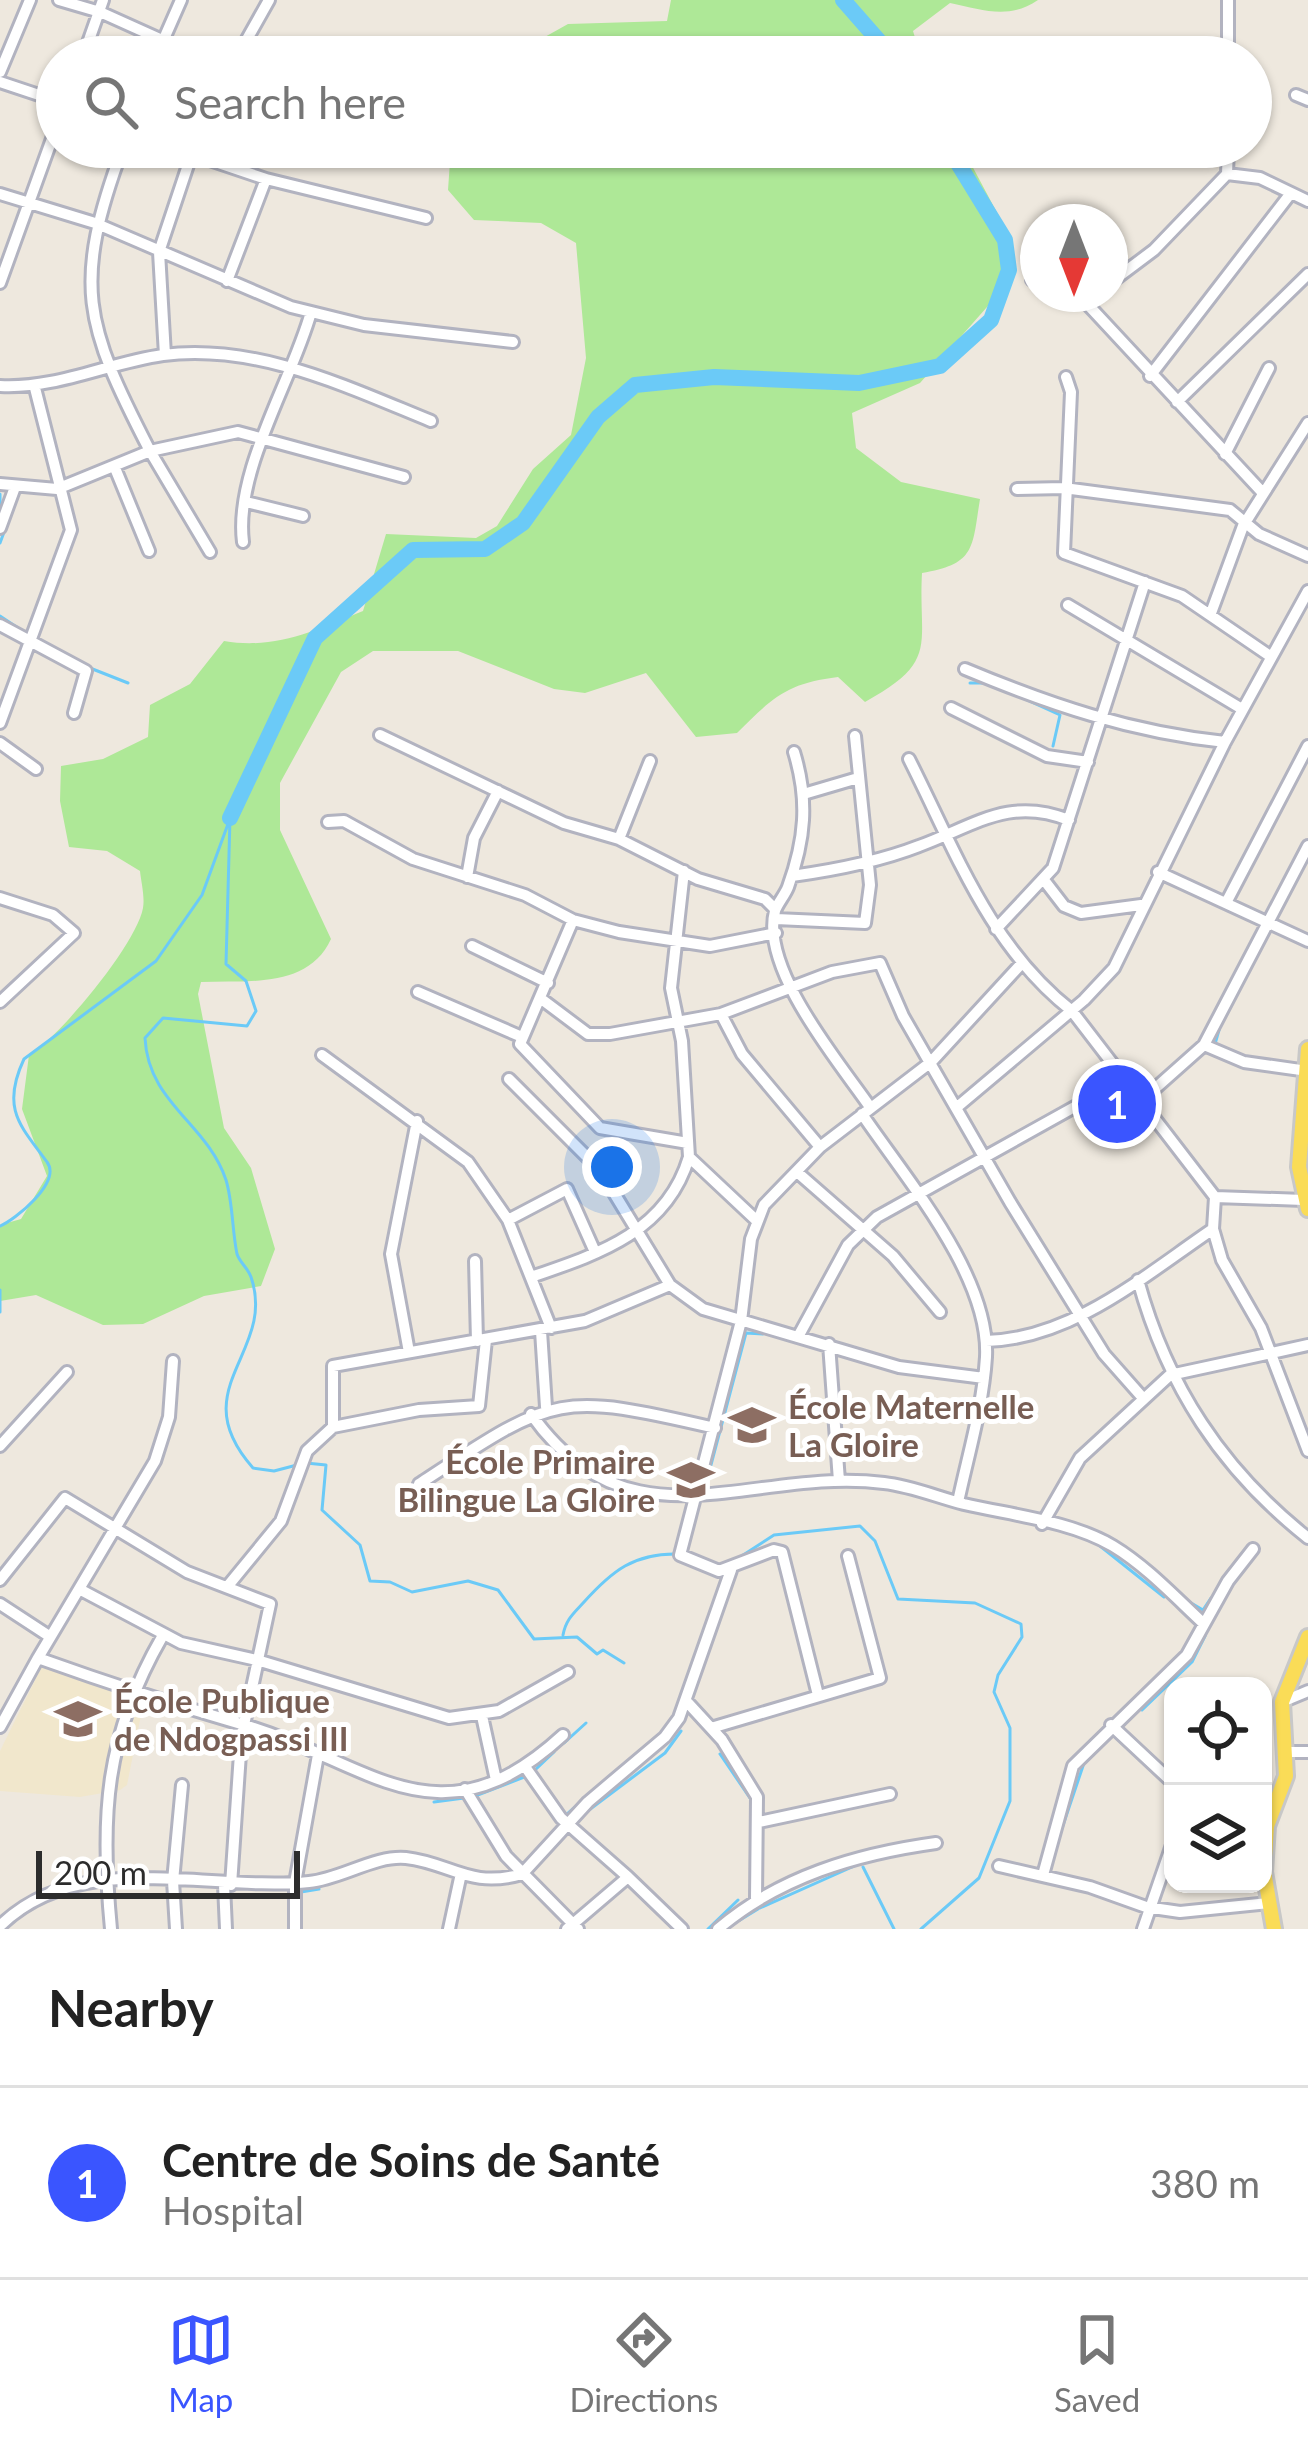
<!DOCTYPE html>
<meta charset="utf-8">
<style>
:root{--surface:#fff;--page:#f2f2f2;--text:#222;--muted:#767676;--line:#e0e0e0;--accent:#3a55ff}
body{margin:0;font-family:Lato,sans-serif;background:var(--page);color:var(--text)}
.controls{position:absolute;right:36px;bottom:36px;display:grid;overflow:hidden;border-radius:24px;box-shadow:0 3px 9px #0004}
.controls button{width:108px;height:108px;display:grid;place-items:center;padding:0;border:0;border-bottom:3px solid var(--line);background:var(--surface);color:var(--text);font:60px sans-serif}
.compass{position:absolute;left:1020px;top:204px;width:108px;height:108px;border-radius:50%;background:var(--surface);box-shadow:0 3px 9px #0004;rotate:180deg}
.scale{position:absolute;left:36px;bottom:30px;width:264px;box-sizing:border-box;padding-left:12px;border:6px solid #2c2c2c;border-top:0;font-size:33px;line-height:42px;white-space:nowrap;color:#2c2c2c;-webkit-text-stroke:9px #fff;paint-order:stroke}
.you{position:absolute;left:612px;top:1167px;width:42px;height:42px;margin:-30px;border:9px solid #fff;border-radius:50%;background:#1a73e8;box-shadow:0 0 0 18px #1a73e833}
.badge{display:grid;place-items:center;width:78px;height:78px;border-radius:50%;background:var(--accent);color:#fff;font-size:39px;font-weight:700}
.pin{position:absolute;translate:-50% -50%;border:6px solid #fff;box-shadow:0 3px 12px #0006}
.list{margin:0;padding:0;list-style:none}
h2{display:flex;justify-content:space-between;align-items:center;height:156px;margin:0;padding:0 48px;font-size:51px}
h2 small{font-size:39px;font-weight:400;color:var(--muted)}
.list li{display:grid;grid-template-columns:78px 1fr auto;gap:36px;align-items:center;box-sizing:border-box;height:192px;padding:0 48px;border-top:3px solid var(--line)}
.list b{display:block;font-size:45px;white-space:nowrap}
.list p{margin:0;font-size:39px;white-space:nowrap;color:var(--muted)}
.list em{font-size:39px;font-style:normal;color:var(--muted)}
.icon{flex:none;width:66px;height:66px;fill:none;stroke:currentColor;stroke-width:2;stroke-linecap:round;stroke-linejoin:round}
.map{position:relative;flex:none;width:1308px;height:1929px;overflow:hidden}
.search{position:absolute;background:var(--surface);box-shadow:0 3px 9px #0004;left:36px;right:36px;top:36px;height:132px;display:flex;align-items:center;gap:30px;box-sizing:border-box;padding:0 42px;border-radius:66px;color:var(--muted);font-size:45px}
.sheet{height:348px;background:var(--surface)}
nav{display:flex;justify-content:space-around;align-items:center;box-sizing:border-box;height:168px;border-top:3px solid var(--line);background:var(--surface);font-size:33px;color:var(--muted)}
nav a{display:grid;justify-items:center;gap:6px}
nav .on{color:var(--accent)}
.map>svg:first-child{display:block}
</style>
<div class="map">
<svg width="1308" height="1929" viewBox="0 0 1308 1929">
<rect width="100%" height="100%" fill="#eee8de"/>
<path fill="#f1e7cc" d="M43 1664 144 1700 127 1785 120 1790 80 1797 0 1791V1751Z"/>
<path fill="#aee897" d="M671 0H1038C1009 20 983 10 950 3L913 31 921 57H509L568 24 667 21Z
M451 147H962L1010 237 1002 290 920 383 852 413 856 448 901 482 980 499C972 548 976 564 922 573 918 645 940 661 865 702L838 677C787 683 772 698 737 733L696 737 646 673 585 693 554 689 458 651H373L341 672 280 783V830L331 939C308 989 248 980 201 982L198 994 224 1128 251 1168 275 1249 261 1286 204 1296 143 1324 103 1325 36 1295 0 1301V1225L21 1219 47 1176 22 1109 29 1055C60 1037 137 943 143 908 145 897 141 881 140 871L107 851 69 847 60 801 61 766 103 759 148 737 150 705 190 684 224 641C275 650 317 630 363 611L386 534 476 538 497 526 533 469 571 435 586 358 576 243 541 223 474 220 448 190Z"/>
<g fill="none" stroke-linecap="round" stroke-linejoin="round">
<path stroke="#6bcaf7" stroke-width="3" d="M0 494V505
M0 543 7 524
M0 616 24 632
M90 668 128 683
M970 683H984
M1010 692 1060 715 1053 746
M230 818 226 964 246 981 256 1011 247 1026 163 1018 145 1038C148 1103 207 1123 226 1180 233 1203 232 1230 237 1254 240 1263 248 1268 251 1277 277 1353 182 1388 253 1468L274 1471 297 1465
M1307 861 1308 860
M874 867 944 842
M796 881 862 869
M1215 1044 1219 1030
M0 1226C15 1220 62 1182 47 1162 22 1127 0 1110 24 1059L156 961 202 895 228 824
M0 1290V1312
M544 1298 553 1318
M306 1463 326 1465 322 1510 360 1545 370 1581 390 1582 412 1592 468 1581 498 1590 534 1639 577 1637 597 1654 603 1650 624 1663
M854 1476 926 1488
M704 1491 746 1333 763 1334
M695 1517 701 1497
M1095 1531 1124 1547
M1064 1532 1081 1537
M1095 1542 1164 1597
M737 1559 774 1535 860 1526 875 1541 898 1599 975 1603 1021 1624 1022 1637 998 1675 994 1692 1010 1728V1801L979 1878 921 1929
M1186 1600 1203 1610 1211 1598
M563 1635C566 1619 574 1613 584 1602 612 1571 634 1553 678 1554
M1142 1710 1192 1662 1205 1636
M564 1743 586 1723
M720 1754 752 1801
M535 1770 554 1752
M475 1796 527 1776
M434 1802 464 1798
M585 1813 665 1753 681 1731
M566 1815 582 1801
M1055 1849 1084 1763
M863 1867 894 1929
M533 1870 571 1829
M301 1892 319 1889
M760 1908 861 1863
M740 1920 758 1909
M708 1929 738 1900"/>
<path stroke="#6bcaf7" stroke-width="16" d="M843 0 893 57
M230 818 315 638 413 550 485 549 523 523 598 417 635 385 714 377 859 383 940 366 991 320 1009 270 1005 240 948 147"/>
<g stroke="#b2b3c0" stroke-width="16">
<path id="minor" d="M59 0 100 12 200 57
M1228 0V57
M83 57 103 0
M156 57 181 0
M237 57 269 0
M0 72 30 0
M0 82 57 101
M1296 95 1308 100
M171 147 266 179 227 281
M1227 174 1228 147
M266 179 426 218
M0 194 95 223 291 307 364 325 513 342
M1032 280 1038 282
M0 283 57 125
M1110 283 1154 250 1227 174 1260 178 1308 201
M1078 294 1262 492
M165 355 159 252 194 147
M1150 376 1291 193
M1066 377 1071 392 1064 553 1182 596 1270 656
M0 386C57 389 107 363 163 355 257 343 347 387 431 421
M1177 402 1308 274
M1225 454 1269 368
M115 468 149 551
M0 484 57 489 150 451C84 323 72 285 123 147
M1017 489 1064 488 1230 510 1259 534 1308 556
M246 502 303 516
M0 528 15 487
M243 542C234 471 292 381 311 312
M210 552 150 451 238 432 404 477
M1068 605 1242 709
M1211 613 1243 526 1308 423
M0 625 86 671 74 713
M965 669C1051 705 1131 732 1225 742
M951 708 1047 756 1088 762
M0 723 71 530 35 388
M380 735 564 823 619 839 698 879 765 899 775 909
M0 743 36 769
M794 752C809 801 805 840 788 887 785 895 777 904 775 911 760 969 839 1062 870 1107
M909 759C955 850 989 946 1072 1011L1215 1197 1213 1229 1222 1260 1261 1328 1308 1451
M807 793 858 778
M328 822 344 821 413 859 525 895 573 920 619 932 710 946 776 933
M619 839 650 761
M684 871 671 988 682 1041 689 1157 756 1220
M1158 872 1308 941
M792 876C835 870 878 862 919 846 974 826 1009 796 1069 820
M467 877 474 838 498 791
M1044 880 1064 906 1081 913 1141 905
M0 898 53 915 74 933 0 1002
M1227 901 1308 746
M776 919 865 923 870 885 855 736
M573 920 520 1044 600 1128 688 1143
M996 929 1053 868 1145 582
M472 946 548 983
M418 992 522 1037
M540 998 588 1034H610L721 1014 832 972 880 963 903 1016 1010 1202 1104 1354 1142 1397
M721 1014 742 1054 820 1147
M1204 1045 1244 1062 1308 1071
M322 1055 468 1162 508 1220 551 1328
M509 1079 600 1170 670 1285 703 1309 899 1367 984 1378
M1141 1101 1204 1045 1308 846
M956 1108 1084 1000 1114 968 1225 742 1308 591
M862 1114C906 1179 990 1276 986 1357 983 1406 968 1455 958 1502
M797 1172 893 1256 940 1312
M1215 1197 1304 1200
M508 1220 567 1189 595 1252
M475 1261 477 1341
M534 1276C601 1253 667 1231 689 1157
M1138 1280C1167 1386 1222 1470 1308 1538
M541 1331 546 1407
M799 1335 848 1245 877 1217 1123 1080
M986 1341C1072 1339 1145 1275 1213 1229
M829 1344 839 1481
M409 1352 391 1254 417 1121
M173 1361 169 1417 155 1461 38 1658C105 1682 172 1704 241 1724 369 1761 437 1851 563 1735
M531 1414C631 1555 751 1466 884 1483 911 1486 937 1497 964 1504 1011 1515 1071 1521 1113 1546 1146 1566 1174 1596 1203 1623
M333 1427 419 1410 479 1406 486 1340
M0 1446 67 1372
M419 1484C555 1395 556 1391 715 1428
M1042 1524 1080 1458 1170 1375 1308 1345
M0 1580 65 1498 187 1572 270 1604 241 1739 231 1885
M227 1587 281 1521 307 1451 333 1427V1366L585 1321 670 1285
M81 1590 181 1643 257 1660 449 1718 499 1711 568 1672
M0 1604 49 1636
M818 1695 782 1552 774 1550 719 1571 680 1555 741 1321 751 1239 764 1205 820 1147 931 1062 1022 963
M1282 1702 1308 1691
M688 1703 722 1740 757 1797 756 1898
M482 1716 496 1780
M1111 1725 1173 1783
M0 1727 38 1658
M711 1728 880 1678 848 1556
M1284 1752H1308
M526 1768 561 1818 628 1877
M465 1789 506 1856 578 1929
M759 1822 890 1794
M999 1866 1090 1887 1146 1907 1180 1912 1269 1903
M1043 1875 1073 1766 1187 1655 1228 1581 1253 1549
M224 1885 226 1929
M0 1926C80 1847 209 1892 309 1882 341 1879 375 1855 406 1858 451 1863 469 1889 522 1874L588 1802 665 1737 679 1718 731 1570
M111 1929C100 1816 105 1736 162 1637
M176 1929 173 1881 182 1785
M295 1929V1883L318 1755
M449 1929 460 1878
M567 1929 628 1877 682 1929
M718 1929C779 1877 856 1854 936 1843
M1143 1929 1173 1842"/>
</g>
<g stroke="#c8c8c8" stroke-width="20">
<path id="major" d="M1308 1049 1299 1167 1308 1209
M1274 1929 1264 1872 1267 1826 1286 1776 1282 1702 1308 1637"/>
</g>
<use href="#minor" stroke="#fff" stroke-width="10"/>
<use href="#major" stroke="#fadc57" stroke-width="14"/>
</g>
<defs>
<g id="school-bare" transform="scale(3.6)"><path d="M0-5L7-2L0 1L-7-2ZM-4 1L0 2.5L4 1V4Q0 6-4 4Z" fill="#8d6e63" stroke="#fff" stroke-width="2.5" paint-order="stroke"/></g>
</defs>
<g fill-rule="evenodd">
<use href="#school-bare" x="752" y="1425"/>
<use href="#school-bare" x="691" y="1480"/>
<use href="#school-bare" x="78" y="1719"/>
</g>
<g text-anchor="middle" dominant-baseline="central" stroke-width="10" stroke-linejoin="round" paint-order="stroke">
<g font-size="33" font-weight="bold" fill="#785e54" stroke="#fff" text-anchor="start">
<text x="788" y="1406">École Maternelle<tspan x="788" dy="38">La Gloire</tspan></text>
<text x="655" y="1461" text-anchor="end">École Primaire<tspan x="655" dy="38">Bilingue La Gloire</tspan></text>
<text x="114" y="1700">École Publique<tspan x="114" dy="38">de Ndogpassi III</tspan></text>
</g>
</g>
</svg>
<div class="controls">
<button><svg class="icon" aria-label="locate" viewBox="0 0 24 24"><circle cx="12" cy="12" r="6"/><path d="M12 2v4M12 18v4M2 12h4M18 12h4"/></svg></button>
<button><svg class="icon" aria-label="layers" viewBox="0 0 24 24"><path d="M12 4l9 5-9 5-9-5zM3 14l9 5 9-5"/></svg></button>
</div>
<svg class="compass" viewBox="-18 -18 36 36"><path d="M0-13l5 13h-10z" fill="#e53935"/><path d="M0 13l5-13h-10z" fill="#767676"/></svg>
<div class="scale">200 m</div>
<div class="you"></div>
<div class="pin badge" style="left:1117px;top:1104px">1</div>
<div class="search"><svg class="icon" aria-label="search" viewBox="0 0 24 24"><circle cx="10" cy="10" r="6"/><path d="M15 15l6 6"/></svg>Search here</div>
</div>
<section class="sheet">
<h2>Nearby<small></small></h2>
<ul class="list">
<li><span class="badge">1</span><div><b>Centre de Soins de Santé</b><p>Hospital</p></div><em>380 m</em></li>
</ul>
</section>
<nav>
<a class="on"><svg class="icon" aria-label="map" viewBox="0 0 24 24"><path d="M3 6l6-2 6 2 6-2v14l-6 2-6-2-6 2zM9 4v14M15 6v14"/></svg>Map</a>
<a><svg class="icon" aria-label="directions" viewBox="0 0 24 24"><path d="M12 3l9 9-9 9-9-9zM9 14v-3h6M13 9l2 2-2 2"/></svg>Directions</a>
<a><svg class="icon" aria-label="saved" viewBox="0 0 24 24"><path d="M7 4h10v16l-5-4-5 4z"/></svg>Saved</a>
</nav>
